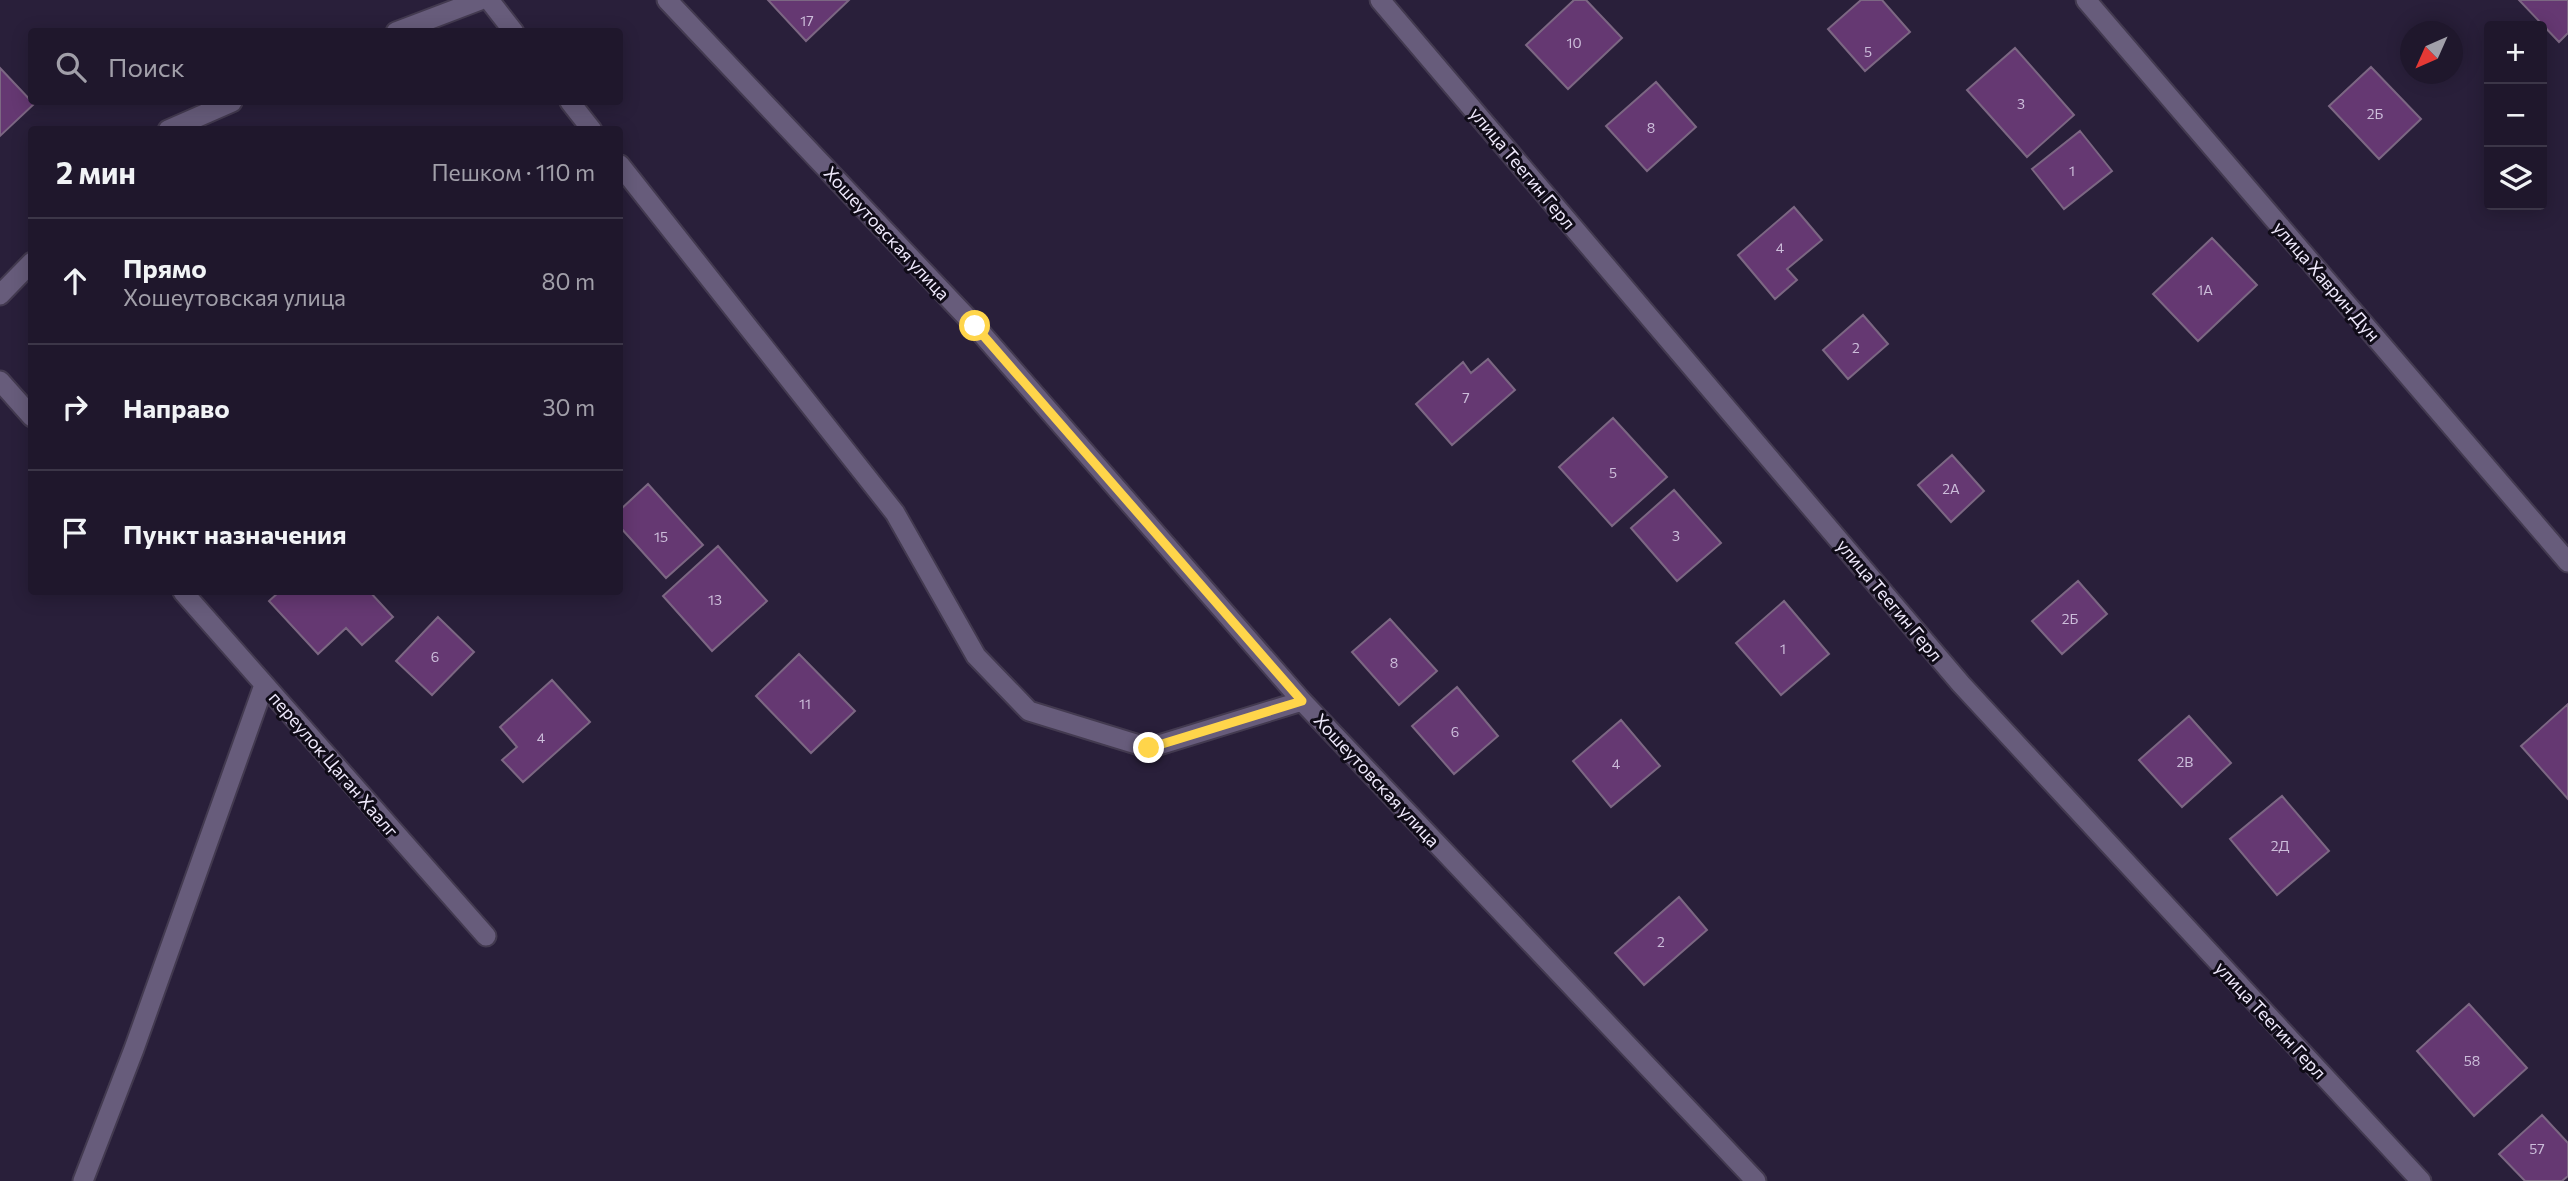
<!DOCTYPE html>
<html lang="ru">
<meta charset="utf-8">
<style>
:root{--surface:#1f172c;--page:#2c2438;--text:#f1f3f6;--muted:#a19fa9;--line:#3c3648}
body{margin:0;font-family:Commissioner,sans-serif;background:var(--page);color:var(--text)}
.controls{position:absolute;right:21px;top:21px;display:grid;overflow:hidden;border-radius:7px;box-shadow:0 4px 18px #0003}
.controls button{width:63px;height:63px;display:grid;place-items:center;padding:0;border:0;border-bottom:2px solid var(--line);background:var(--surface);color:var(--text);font:35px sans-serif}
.compass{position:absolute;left:2400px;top:21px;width:63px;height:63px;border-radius:50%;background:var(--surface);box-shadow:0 4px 18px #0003;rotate:225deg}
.stop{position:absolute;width:21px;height:21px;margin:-16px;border:5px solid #ffd54a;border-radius:50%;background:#fff}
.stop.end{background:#ffd54a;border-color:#fff;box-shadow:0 2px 7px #0008}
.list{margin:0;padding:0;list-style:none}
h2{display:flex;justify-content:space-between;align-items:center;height:91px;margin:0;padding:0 28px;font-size:30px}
h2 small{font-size:23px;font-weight:400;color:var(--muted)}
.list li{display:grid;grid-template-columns:46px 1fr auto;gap:21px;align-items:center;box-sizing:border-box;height:126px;padding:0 28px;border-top:2px solid var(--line)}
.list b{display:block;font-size:26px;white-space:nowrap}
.list p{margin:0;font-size:23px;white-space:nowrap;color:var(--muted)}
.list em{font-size:23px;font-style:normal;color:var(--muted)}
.icon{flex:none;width:38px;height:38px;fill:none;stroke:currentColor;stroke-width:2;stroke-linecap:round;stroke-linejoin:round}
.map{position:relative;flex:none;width:2568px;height:1181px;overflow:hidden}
.search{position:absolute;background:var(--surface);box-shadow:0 4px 18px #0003;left:28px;top:28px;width:595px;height:77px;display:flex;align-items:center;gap:18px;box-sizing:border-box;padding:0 24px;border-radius:7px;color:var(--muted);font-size:26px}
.panel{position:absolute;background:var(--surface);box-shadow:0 4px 18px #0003;left:28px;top:126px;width:595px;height:469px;border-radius:7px}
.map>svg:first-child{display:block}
</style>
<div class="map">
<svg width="2568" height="1181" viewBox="0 0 2568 1181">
<rect width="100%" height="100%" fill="#291f3a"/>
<path fill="#653872" stroke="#7c6783" stroke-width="2" d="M768 0H849L806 41Z
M1574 0H1586L1622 38 1568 89 1526 45Z
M1861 0H1882L1910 32 1865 71 1828 29Z
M2519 0H2568V33L2559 42Z
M2015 48 2074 115 2027 157 1967 90Z
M2371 67 2421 119 2379 159 2329 106Z
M0 68 34 104 0 136Z
M1656 82 1696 127 1647 171 1606 126Z
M2080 131 2112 171 2064 209 2032 169Z
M1794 207 1822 240 1787 269 1797 280 1775 299 1738 255Z
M2212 238 2257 285 2198 341 2153 294Z
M1863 315 1888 344 1848 379 1823 350Z
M1488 359 1515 390 1452 445 1416 404 1463 362 1471 373Z
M1613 418 1667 477 1612 526 1559 467Z
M1952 455 1984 491 1951 522 1918 485Z
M648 484 703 545 666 578 620 527V510Z
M1674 490 1721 543 1677 581 1631 528Z
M718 546 767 601 712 651 663 596Z
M2078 581 2107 614 2062 654 2032 621Z
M279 592H370L393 617 362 645 346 628 318 654 269 601Z
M1784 601 1829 654 1781 695 1736 643Z
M438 617 474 652 432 695 396 661Z
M1390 619 1437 671 1399 705 1352 652Z
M799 654 855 711 811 753 756 696Z
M552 680 590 722 523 782 502 760 517 747 500 727Z
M1457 687 1498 736 1454 774 1412 726Z
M2568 704V799L2521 746Z
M2189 716 2231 763 2182 807 2139 760Z
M1621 720 1660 766 1611 807 1573 761Z
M2282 796 2329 851 2277 895 2230 839Z
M1679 897 1707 930 1644 985 1615 953Z
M2469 1004 2527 1068 2474 1116 2417 1051Z
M2542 1115 2568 1143V1176L2562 1181H2525L2499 1154Z"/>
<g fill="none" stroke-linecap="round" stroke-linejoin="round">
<g stroke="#433a50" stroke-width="23">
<path id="minor" d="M489 0 514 32
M667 0 975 326 1302 701 1756 1181
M1380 0 1961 684 2421 1181
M2086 0 2568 562
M396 32 480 0
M570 102 592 130
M168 130 232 102
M620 165 895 513 976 656 1029 711 1149 748 1302 701
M0 295 32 262
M0 381 32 417
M183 592 486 936
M83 1181 134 1049 264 685"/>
</g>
<use href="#minor" stroke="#675c7b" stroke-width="19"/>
</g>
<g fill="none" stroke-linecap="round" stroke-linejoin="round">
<path stroke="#ffd54a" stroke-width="9" d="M975 326 1302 701 1149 748"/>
</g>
<g text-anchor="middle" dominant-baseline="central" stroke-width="6" stroke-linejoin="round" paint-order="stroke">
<g font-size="14" fill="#ccbdda">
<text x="807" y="20">17</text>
<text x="1574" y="42">10</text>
<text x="1868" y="51">5</text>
<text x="2021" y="103">3</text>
<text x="2375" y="113">2Б</text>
<text x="1651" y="127">8</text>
<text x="2072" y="170">1</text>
<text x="1780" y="247">4</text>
<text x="2205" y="289">1А</text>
<text x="1856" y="347">2</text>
<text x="1466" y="397">7</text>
<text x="1613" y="472">5</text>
<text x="1951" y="488">2А</text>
<text x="1676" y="535">3</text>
<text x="661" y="536">15</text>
<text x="715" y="599">13</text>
<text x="2070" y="618">2Б</text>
<text x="1783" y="648">1</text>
<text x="435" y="656">6</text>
<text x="1394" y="662">8</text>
<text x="805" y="703">11</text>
<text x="1455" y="731">6</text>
<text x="541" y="737">4</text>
<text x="2185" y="761">2В</text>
<text x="1616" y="763">4</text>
<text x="2280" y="845">2Д</text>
<text x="1661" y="941">2</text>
<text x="2472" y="1060">58</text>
<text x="2537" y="1148">57</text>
</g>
<g font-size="18" fill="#efe9fc" stroke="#100c18">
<text transform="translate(1523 168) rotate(50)">улица Теегин Герл</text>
<text transform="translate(887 233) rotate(47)">Хошеутовская улица</text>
<text transform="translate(2327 281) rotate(49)">улица Хаврин Дун</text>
<text transform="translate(1890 600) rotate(50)">улица Теегин Герл</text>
<text transform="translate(334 764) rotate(49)">переулок Цаган Хаалг</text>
<text transform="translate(1377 780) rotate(47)">Хошеутовская улица</text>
<text transform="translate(2271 1020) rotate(47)">улица Теегин Герл</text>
</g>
</g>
</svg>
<div class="controls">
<button>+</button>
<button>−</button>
<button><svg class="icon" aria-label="layers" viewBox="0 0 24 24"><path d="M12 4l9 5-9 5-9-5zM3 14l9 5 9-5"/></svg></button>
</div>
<svg class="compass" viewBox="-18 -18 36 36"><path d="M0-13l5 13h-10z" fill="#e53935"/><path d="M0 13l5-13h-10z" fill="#a19fa9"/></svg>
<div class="stop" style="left:975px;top:326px"></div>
<div class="stop end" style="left:1149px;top:748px"></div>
<div class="search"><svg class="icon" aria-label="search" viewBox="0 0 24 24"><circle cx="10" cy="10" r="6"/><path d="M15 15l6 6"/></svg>Поиск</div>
<section class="panel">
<h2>2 мин<small>Пешком · 110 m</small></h2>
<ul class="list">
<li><svg class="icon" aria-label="ahead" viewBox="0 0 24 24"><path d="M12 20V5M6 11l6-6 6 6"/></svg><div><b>Прямо</b><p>Хошеутовская улица</p></div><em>80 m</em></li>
<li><svg class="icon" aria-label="right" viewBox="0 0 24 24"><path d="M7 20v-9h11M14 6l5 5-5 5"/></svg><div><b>Направо</b></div><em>30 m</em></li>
<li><svg class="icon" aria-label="arrive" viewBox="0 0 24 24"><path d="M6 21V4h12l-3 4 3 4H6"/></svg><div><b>Пункт назначения</b></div></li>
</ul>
</section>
</div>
